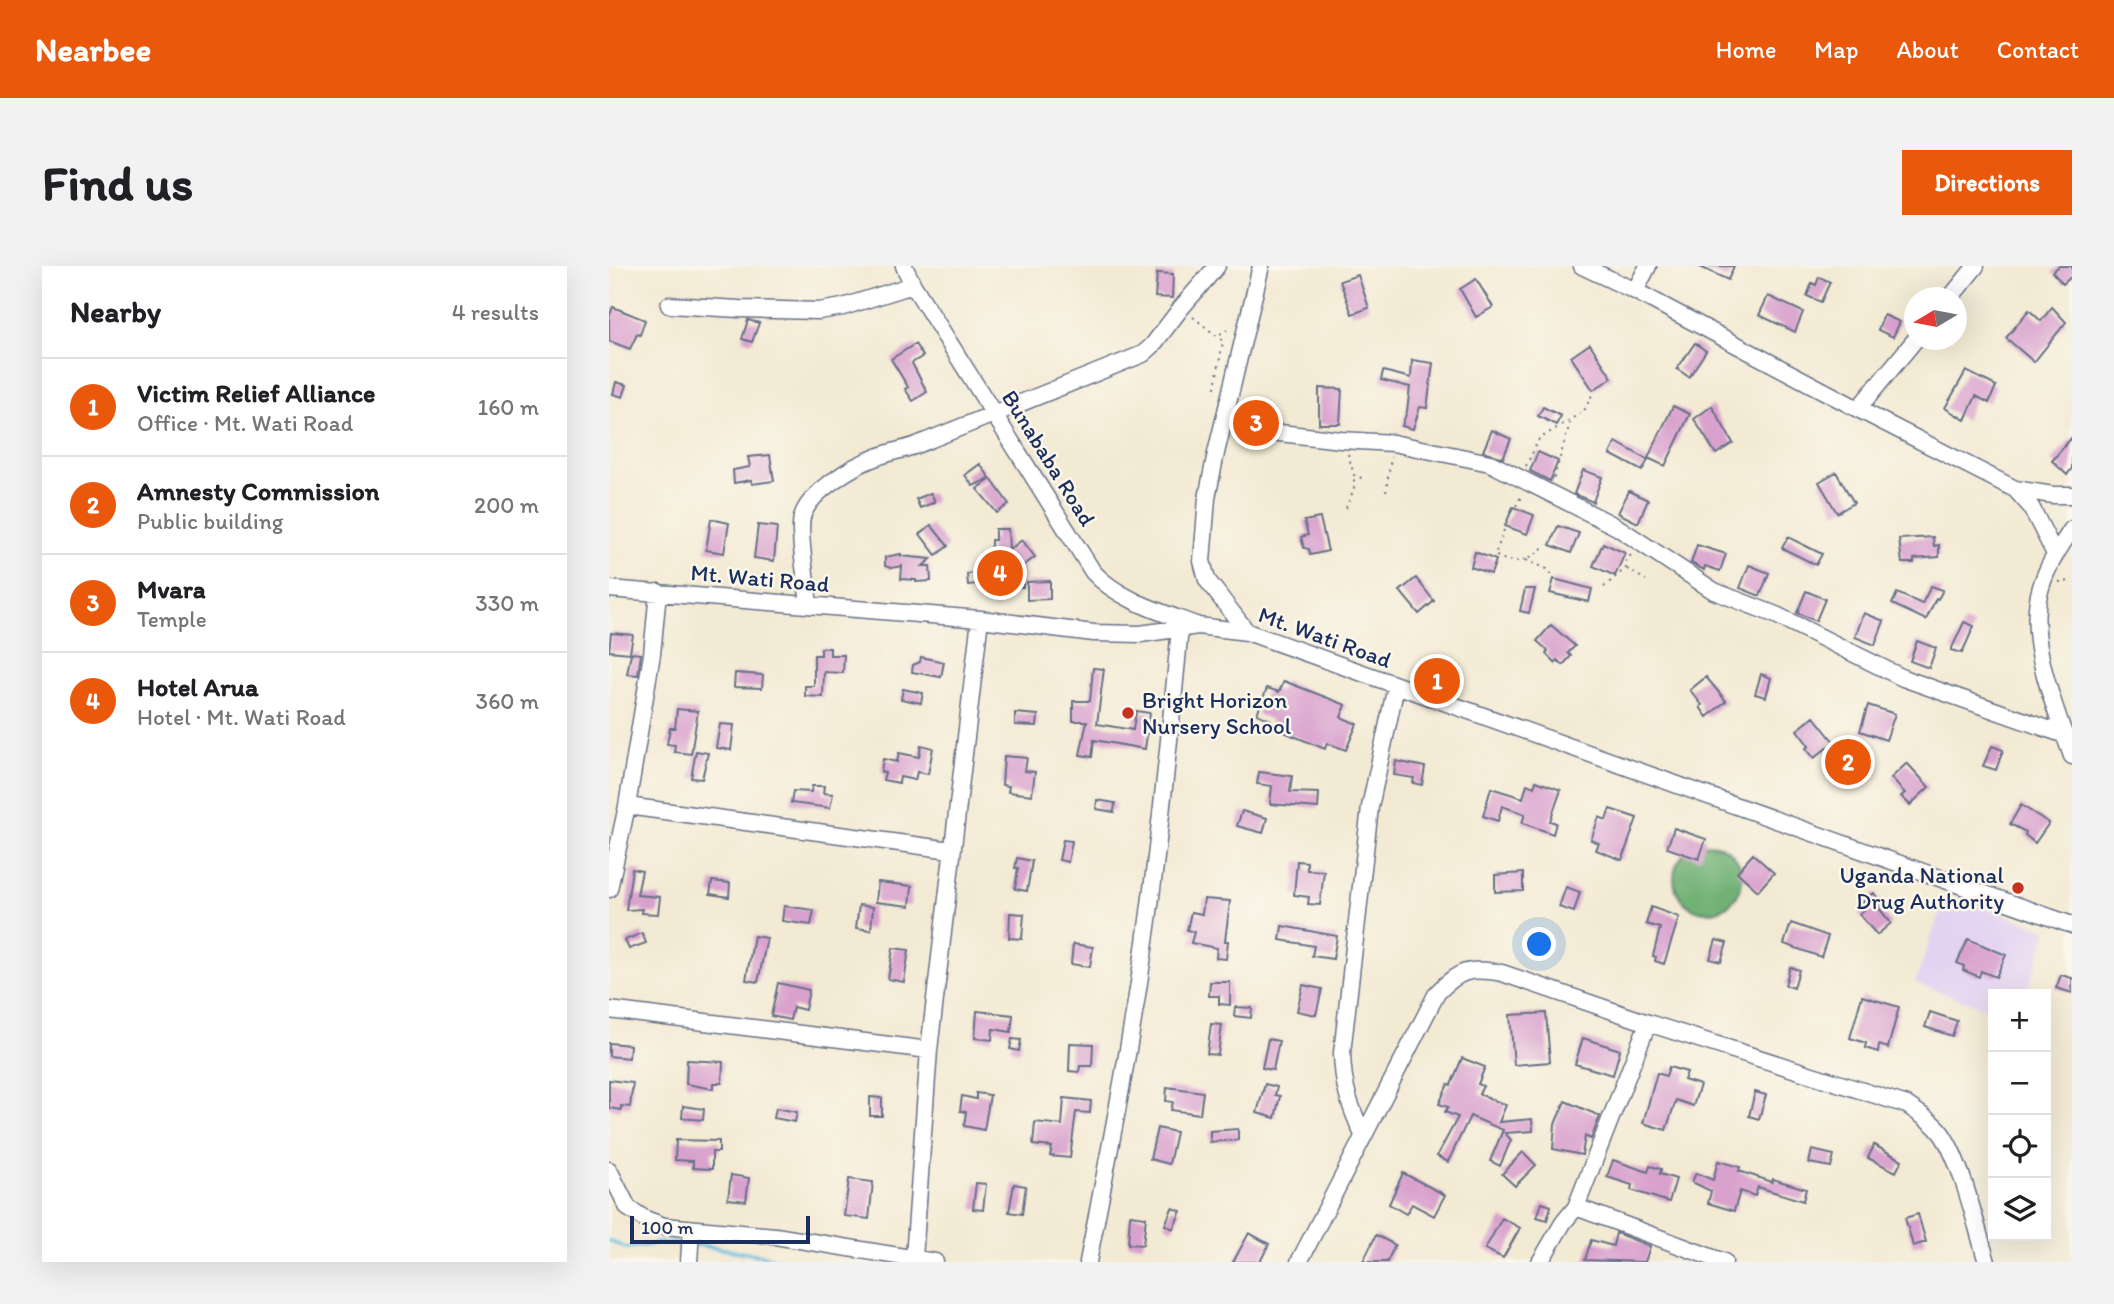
<!DOCTYPE html>
<meta charset="utf-8">
<style>
:root{--surface:#fff;--page:#f2f2f2;--text:#202124;--muted:#757577;--line:#e0e0e0;--accent:#ea580c}
body{margin:0;font-family:Itim,sans-serif;background:var(--page);color:var(--text)}
.controls{position:absolute;right:21px;bottom:21px;display:grid;overflow:hidden;border-radius:0px;box-shadow:0 7px 28px #0002}
.controls button{width:63px;height:63px;display:grid;place-items:center;padding:0;border:0;border-bottom:2px solid var(--line);background:var(--surface);color:var(--text);font:35px sans-serif}
.compass{position:absolute;left:1295px;top:21px;width:63px;height:63px;border-radius:50%;background:var(--surface);box-shadow:0 7px 28px #0002;rotate:260deg}
.scale{position:absolute;left:21px;bottom:18px;width:180px;box-sizing:border-box;padding-left:7px;border:4px solid #1b2f5e;border-top:0;font-size:19px;line-height:24px;white-space:nowrap;color:#1b2f5e;-webkit-text-stroke:5px #fbf7ec;paint-order:stroke}
.you{position:absolute;left:931px;top:679px;width:24px;height:24px;margin:-18px;border:5px solid #fff;border-radius:50%;background:#1a73e8;box-shadow:0 0 0 10px #1a73e833}
.badge{display:grid;place-items:center;width:46px;height:46px;border-radius:50%;background:var(--accent);color:#fff;font-size:23px;font-weight:700}
.pin{position:absolute;translate:-50% -50%;border:4px solid #fff;box-shadow:0 2px 7px #0006}
.list{margin:0;padding:0;list-style:none}
h2{display:flex;justify-content:space-between;align-items:center;height:91px;margin:0;padding:0 28px;font-size:30px}
h2 small{font-size:23px;font-weight:400;color:var(--muted)}
.list li{display:grid;grid-template-columns:46px 1fr auto;gap:21px;align-items:center;box-sizing:border-box;height:98px;padding:0 28px;border-top:2px solid var(--line)}
.list b{display:block;font-size:26px;white-space:nowrap}
.list p{margin:0;font-size:23px;white-space:nowrap;color:var(--muted)}
.list em{font-size:23px;font-style:normal;color:var(--muted)}
.icon{flex:none;width:38px;height:38px;fill:none;stroke:currentColor;stroke-width:2;stroke-linecap:round;stroke-linejoin:round}
.map{position:relative;flex:none;width:1463px;height:996px;overflow:hidden;border-radius:0px}
header{display:flex;align-items:center;gap:42px;box-sizing:border-box;height:98px;padding:0 35px;background:var(--accent);color:#fff}
header strong{font-size:33px}
nav{display:flex;gap:38px;margin-inline-start:auto;font-size:24px}
.intro{display:flex;align-items:center;justify-content:space-between;box-sizing:border-box;height:168px;padding:0 42px}
h1{margin:0;font-size:49px}
.button{padding:18px 32px;border-radius:0px;background:var(--accent);color:#fff;font-size:24px;font-weight:700}
main{display:flex;gap:42px;padding:0 42px}
aside{flex:1;background:var(--surface);border-radius:0px;box-shadow:0 7px 28px #0002}
.map>svg:first-child{display:block}
</style>
<header>
<strong>Nearbee</strong>
<nav><a>Home</a><a>Map</a><a>About</a><a>Contact</a></nav>
</header>
<div class="intro"><h1>Find us</h1><a class="button">Directions</a></div>
<main>
<aside>
<h2>Nearby<small>4 results</small></h2>
<ul class="list">
<li><span class="badge">1</span><div><b>Victim Relief Alliance</b><p>Office · Mt. Wati Road</p></div><em>160 m</em></li>
<li><span class="badge">2</span><div><b>Amnesty Commission</b><p>Public building</p></div><em>200 m</em></li>
<li><span class="badge">3</span><div><b>Mvara</b><p>Temple</p></div><em>330 m</em></li>
<li><span class="badge">4</span><div><b>Hotel Arua</b><p>Hotel · Mt. Wati Road</p></div><em>360 m</em></li>
</ul>
</aside>
<div class="map">
<svg width="1463" height="996" viewBox="0 0 1463 996">
<rect width="100%" height="100%" fill="#fbf7ec"/>
<filter id="ink" filterUnits="userSpaceOnUse"><feTurbulence type="fractalNoise" baseFrequency=".0143" numOctaves="2"/><feDisplacementMap in="SourceGraphic" scale="14" xChannelSelector="R" yChannelSelector="G"/><feConvolveMatrix kernelMatrix="1 2 1 2 8 2 1 2 1" color-interpolation-filters="sRGB"/></filter>
<filter id="wash" filterUnits="userSpaceOnUse"><feTurbulence type="fractalNoise" baseFrequency=".00686" numOctaves="4" result="noise"/><feDisplacementMap in="SourceGraphic" scale="28" xChannelSelector="R" yChannelSelector="G"/><feGaussianBlur stdDeviation="1.57" result="paint"/><feColorMatrix in="noise" values="0 0 0 0 0 0 0 0 0 0 0 0 0 0 0 0 0 1.4 0 .05"/><feComposite in="paint" operator="in"/></filter>
<g filter="url(#wash)">
<rect width="100%" height="100%" fill="#f3ead3"/>
<path fill="#e3d3f2" d="M1337 628 1439 664 1417 728H1384V745L1306 717Z"/>
<path fill="#71b174" stroke="#467069" stroke-width="2" d="M1065 612a34 34 0 1 1 68 0a34 34 0 1 1-68 0Z"/>
<g fill="none" stroke-linecap="round" stroke-linejoin="round">
<path stroke="#63bce1" stroke-width="3.5" d="M0 975 17 982 52 977 77 978
M84 978 157 990 178 996"/>
</g>
<g id="blocks">
<path fill="#d9a1ce" d="M1089 0H1125L1119 14Z
M1450 0H1463V10L1454 18 1443 6Z
M548 7 564 8 563 32 546 31Z
M749 9 760 42 743 48 731 15Z
M1210 11 1221 16 1212 36 1198 30 1203 17 1207 19Z
M867 13 884 41 867 51 851 23Z
M1159 30 1194 46 1186 66 1150 49Z
M4 41 36 54 31 69 28 68 21 83 0 75V51Z
M1443 41 1457 56 1425 96 1397 72 1420 44 1432 55Z
M1275 49 1291 56 1284 71 1269 64Z
M139 54 150 57 143 76 133 73Z
M1086 77 1097 85 1080 111 1068 103Z
M306 78 314 90 303 97 318 126 304 135 296 123 299 121 282 93Z
M981 78 1003 112 984 124 962 91Z
M803 94 824 97 818 142 811 141 804 163 793 160 798 145 801 121 772 114 774 105 802 112Z
M1357 105 1387 120 1380 137 1367 130 1356 154 1336 142Z
M7 116 18 119 14 131 4 128Z
M710 122 733 123 731 158H710Z
M1064 140 1081 148 1056 200 1039 192Z
M1103 140 1124 177 1107 188 1085 153Z
M934 141 952 150 947 159 929 150Z
M883 164 902 173 894 192 874 185Z
M1463 171V202L1458 209 1443 195Z
M1007 176 1039 194 1033 205 1001 188Z
M929 186 949 195 941 215 921 205Z
M161 189 165 215 143 218 142 214 125 217 124 204 141 201 139 191Z
M371 198 381 212 364 220 356 209Z
M974 204 993 211 984 236 965 228Z
M1227 206 1245 237 1228 247 1210 216Z
M382 213 400 238 388 247 368 223Z
M1020 225 1039 234 1029 257 1009 247Z
M322 227 326 236 311 242 307 233Z
M904 241 925 249 918 268 896 260Z
M711 252 719 285 701 289 700 283 695 282 692 271 699 269 695 255Z
M102 253 120 257 115 287 97 284Z
M149 259 168 261 165 295 145 292Z
M322 259 339 280 327 289 311 268Z
M949 260 970 267 962 287 941 279Z
M386 263H399L400 284 413 274 426 291 414 300V321L389 322V319H379V317L359 319 358 308 379 306V301H382V274H386Z
M1179 271 1213 288 1207 299 1173 282Z
M1324 271 1325 280 1330 279V291L1305 293V297H1293L1290 273Z
M994 277 1016 287 1006 310 984 300Z
M1088 279 1117 288 1111 305 1096 300 1095 304 1082 297Z
M866 286 887 294 882 308 862 301Z
M292 288V290L322 293 314 300H321L322 315 307 316V314L292 313 293 300 282 302 276 300V291Z
M1140 299 1160 307 1151 330 1131 322Z
M807 312 825 335 810 348 791 325Z
M945 313 983 323 980 336 941 327Z
M441 315V333L418 334V316Z
M1322 320 1334 324 1329 333 1327 332 1317 354 1283 338 1288 327 1313 338Z
M916 323H926L920 347 911 345Z
M1197 325 1216 333 1207 355 1188 347Z
M1255 347 1275 355 1266 379 1246 371Z
M1355 356 1365 360 1353 387 1342 384Z
M942 359 966 380 959 387 962 390 954 399 948 394 946 397 937 388 939 385 928 375Z
M2 367 24 369 21 387 0 385Z
M1308 375 1327 382 1320 402 1301 395Z
M212 382H221V389H235L234 407 215 406 214 431 196 430V420H205V389H212Z
M22 387 32 388 29 409 18 408Z
M312 391 335 396 332 411 303 406 304 399 311 396Z
M484 402 495 403 488 458 524 464 527 445 541 447 536 483 485 474 483 491 471 489 478 455H464V435H481Z
M126 407 154 409 153 422 125 421Z
M1152 408 1162 412 1157 431 1146 428Z
M1097 411 1117 435 1098 451 1091 441 1093 439 1081 424Z
M675 415 737 439 732 451 748 458 737 484 718 477 716 483 660 460 662 454 648 448 658 422 670 426Z
M294 423 314 427 312 437 292 433Z
M1259 439 1286 448 1277 474 1251 465Z
M68 443 89 445 82 488 65 486 66 479 58 478 61 462H66Z
M406 447 429 449 428 460 406 459Z
M1205 451 1225 476 1205 492 1197 482 1200 480 1188 464Z
M111 458 125 459 122 484 107 482Z
M312 479 324 482 319 508 308 506 306 514 291 511 290 517 274 514 276 507 272 506 274 493 288 496 290 487 310 491Z
M1383 480 1394 484 1387 504 1374 500Z
M87 485 99 487 93 513 82 512Z
M395 490 418 492 416 505 426 506 423 529 399 526 400 520 393 519Z
M787 495 816 501 813 519 804 517 805 512 785 509Z
M1298 497 1320 521 1301 539 1292 530 1296 527 1282 512Z
M650 506 683 510 681 526 710 527 709 542 661 538 663 520 648 518Z
M927 515 952 524 941 555 947 557 944 568 913 557 916 548 893 540 889 555 874 550 882 522 914 532 918 518 925 521Z
M203 520H215L214 527 224 528 221 542 182 537 184 525 202 526Z
M488 534 506 537 505 546 487 543Z
M1412 539 1440 557 1426 577 1416 569 1417 566 1401 558Z
M1001 543 1028 552 1013 594 987 584 990 577 982 574 990 551 997 554Z
M633 545 658 552 654 567 628 560Z
M1065 562 1097 573 1090 593 1058 582Z
M454 574 463 575 459 596 450 594Z
M1144 588 1165 607 1149 625 1128 606Z
M408 592 423 595 418 625 406 623 409 602H406Z
M688 595 698 596V604L715 605 711 639 699 638 700 631 685 629Z
M23 603 33 605 28 629 51 631 49 648 32 647 33 643 17 644Z
M914 607V625L886 626V609Z
M103 615 121 617 120 631 101 628Z
M269 616 303 620 301 640 267 636Z
M957 621 971 626 965 646 950 641Z
M1265 627 1273 637 1268 640 1282 657 1268 669 1250 648 1257 642 1253 637Z
M595 633 621 635 616 675H619L617 693 607 692 608 682 582 677 585 666 578 664 582 646 593 648Z
M250 639 264 641 262 664 247 662Z
M175 640 205 644 202 659 173 655Z
M1042 641 1070 651 1055 698 1046 695 1047 691 1044 690 1051 662 1037 658Z
M401 647 415 648 413 673 400 672Z
M1182 657 1219 670 1212 691 1175 678Z
M673 660 728 670 724 693 703 690 705 680 671 674Z
M33 667 37 677 20 683 16 674Z
M145 670 158 672 149 716 137 714Z
M1359 673 1397 689 1387 711 1372 705 1370 711 1354 704 1355 700 1348 697Z
M1107 674 1118 677 1112 696 1101 693Z
M464 678 484 681 481 701 462 698Z
M284 682 300 684 295 716 279 713Z
M1181 701 1190 704 1185 722 1176 719Z
M1452 709 1463 712V727L1447 722Z
M601 716H621V739L610 738V730H600Z
M169 717 200 724 196 744 184 741 181 754 162 750Z
M694 719 713 723 707 749 688 745Z
M1253 730 1290 741 1279 782 1270 779 1269 786 1256 782 1257 777 1241 772Z
M626 741 643 742 642 752 625 750Z
M368 745 404 749 402 766 384 763 383 774 366 772Z
M1321 746 1348 755 1343 770 1316 761Z
M937 747 941 796 905 799 901 749Z
M602 758 613 759 609 789 598 788Z
M974 772 1011 784 1004 809 966 798Z
M403 773 412 774 410 785 401 783Z
M659 773 670 775 664 804 653 802Z
M0 777 21 779 20 792 0 790Z
M461 777 484 778 483 800H471L470 806 460 805Z
M853 792 876 801 869 818 874 820 870 828 897 839 890 856 923 853 924 865 896 867 902 874 891 900 881 895 894 864 861 850 839 896 828 890 849 851 836 846 839 841 830 838 839 818 842 819Z
M78 794 114 796 113 817H105V823L77 818Z
M1060 801 1078 806 1075 814 1091 819 1084 840 1067 834 1057 864 1034 857 1048 807 1057 810Z
M0 814 24 817 21 841 12 840V844L0 842Z
M656 818 668 821 666 829 671 830 666 852 648 847Z
M558 821 594 826 591 848 562 844 564 836 557 835Z
M1146 826 1157 829 1150 853 1140 850Z
M367 827 381 829 375 864 355 860 357 846 351 845 353 830 367 833Z
M261 831 273 832V850H261Z
M455 832 482 835 481 847 467 846 461 892 441 890 443 881 424 879 426 856 453 859Z
M956 835 991 850 982 873 976 870 973 889 944 883 946 858Z
M74 840 95 843 94 854 73 852Z
M167 842 188 846 186 856 165 852Z
M548 862 567 866 560 898 541 893Z
M629 863V874L601 876V865Z
M67 874 110 875V886H103V903L84 902V895L66 894Z
M1265 879 1293 894 1287 906 1259 892Z
M1203 884 1225 889 1222 901 1200 897Z
M914 886 927 899 906 920 893 908Z
M1004 894 1039 906 1041 900 1052 903 1051 908 1067 913 1060 936 1022 924 1023 919 998 911Z
M1109 895 1131 901 1130 905 1163 916 1164 913 1197 923 1194 935 1149 921 1146 930 1131 925 1125 945 1099 937 1102 925 1083 916 1087 907 1104 914Z
M794 907 836 929 825 950 803 938 797 948 780 938Z
M122 909 140 912 137 935 119 933Z
M240 913 264 916 260 953 235 950Z
M367 917 377 918 374 944 364 943Z
M405 918 417 920 413 948 400 946Z
M933 937 942 940 938 954 928 951Z
M563 942 572 945 564 963 556 959Z
M1309 948 1317 976 1304 980 1296 952Z
M521 949 537 951 534 979 519 978Z
M893 952 911 962 894 992 876 983Z
M640 967 660 978 651 996H624Z
M1007 967 1041 980 1036 996 976 994 982 974 1004 980Z
M767 969 786 979 778 996H754Z"/>
</g>
</g>
<g filter="url(#ink)">
<use href="#blocks" fill-opacity="0" stroke="#677087" stroke-width="2"/>
<g fill="none" stroke-linecap="round" stroke-linejoin="round">
<g stroke="#677087" stroke-width="19">
<path id="minor" d="M295 0 304 19 484 306C510 334 552 346 587 359
M973 0 1026 25 1249 143 1406 223 1444 229H1463
M1026 25 1039 0
M1341 32 1367 0
M60 39 130 43 210 45 234 41 304 19
M1249 143 1306 74
M615 154 662 166 732 174 784 177 881 197 1008 261 1105 325 1167 349 1294 412 1456 469
M1406 223 1422 241 1446 288
M1463 263C1451 281 1438 300 1432 321 1416 371 1446 442 1463 490
M0 323 371 353 485 367 531 368 589 360 638 366 1463 659
M200 339C198 318 189 270 193 251 200 226 245 199 268 191 280 186 293 184 305 180L534 88 543 80 572 42 608 0
M638 366 598 314 593 295 598 232 607 187 652 0
M18 540 342 584
M0 623 18 540 43 388 49 326
M0 744 320 784
M754 869C740 838 734 821 733 787L761 541 787 420
M0 904 19 942 36 953 55 960 166 970 326 996
M967 941 1115 996
M305 992 320 784 371 353
M80 996 82 964
M479 996C499 892 520 788 535 683 550 577 561 470 571 362
M690 996 828 727C850 704 861 701 893 707L1039 757 1298 839C1311 848 1326 857 1335 871 1354 901 1367 960 1378 996
M931 996 954 957 967 941 1039 757"/>
</g>
<path stroke="#677087" stroke-width="2" stroke-dasharray="2 5" stroke-linecap="butt" d="M584 51 614 75 605 127
M611 68 618 64
M739 188 745 209 755 213
M917 200 930 173 975 145 984 127
M945 212 961 157
M777 226 782 191
M907 240 913 229
M737 242 745 223V210
M895 264 886 289C905 301 923 294 937 278
M917 294 938 303 944 310
M1018 303 1037 314
M1450 316 1463 315
M995 321 1017 302V294L1022 289"/>
<use href="#minor" stroke="#fff" stroke-width="16"/>
</g>
</g>
<g fill="#c8321e" stroke="#fbf7ec" stroke-width="2.5">
<circle cx="519" cy="447" r="7"/>
<circle cx="1409" cy="622" r="7"/>
</g>
<g text-anchor="middle" dominant-baseline="central" stroke-width="5" stroke-linejoin="round" paint-order="stroke">
<g font-size="23" fill="#1b2f5e" stroke="#fbf7ec">
<text transform="translate(440 192) rotate(58)">Bunababa Road</text>
<text transform="translate(151 312) rotate(5)">Mt. Wati Road</text>
<text transform="translate(716 371) rotate(20)">Mt. Wati Road</text>
</g>
<g font-size="23" fill="#1b2f5e" stroke="#fbf7ec" text-anchor="start">
<text x="533" y="434">Bright Horizon<tspan x="533" dy="26">Nursery School</tspan></text>
<text x="1395" y="609" text-anchor="end">Uganda National<tspan x="1395" dy="26">Drug Authority</tspan></text>
</g>
</g>
</svg>
<div class="controls">
<button>+</button>
<button>−</button>
<button><svg class="icon" aria-label="locate" viewBox="0 0 24 24"><circle cx="12" cy="12" r="6"/><path d="M12 2v4M12 18v4M2 12h4M18 12h4"/></svg></button>
<button><svg class="icon" aria-label="layers" viewBox="0 0 24 24"><path d="M12 4l9 5-9 5-9-5zM3 14l9 5 9-5"/></svg></button>
</div>
<svg class="compass" viewBox="-18 -18 36 36"><path d="M0-13l5 13h-10z" fill="#e53935"/><path d="M0 13l5-13h-10z" fill="#757577"/></svg>
<div class="scale">100 m</div>
<div class="you"></div>
<div class="pin badge" style="left:828px;top:415px">1</div>
<div class="pin badge" style="left:1239px;top:496px">2</div>
<div class="pin badge" style="left:647px;top:157px">3</div>
<div class="pin badge" style="left:391px;top:307px">4</div>
</div>
</main>
